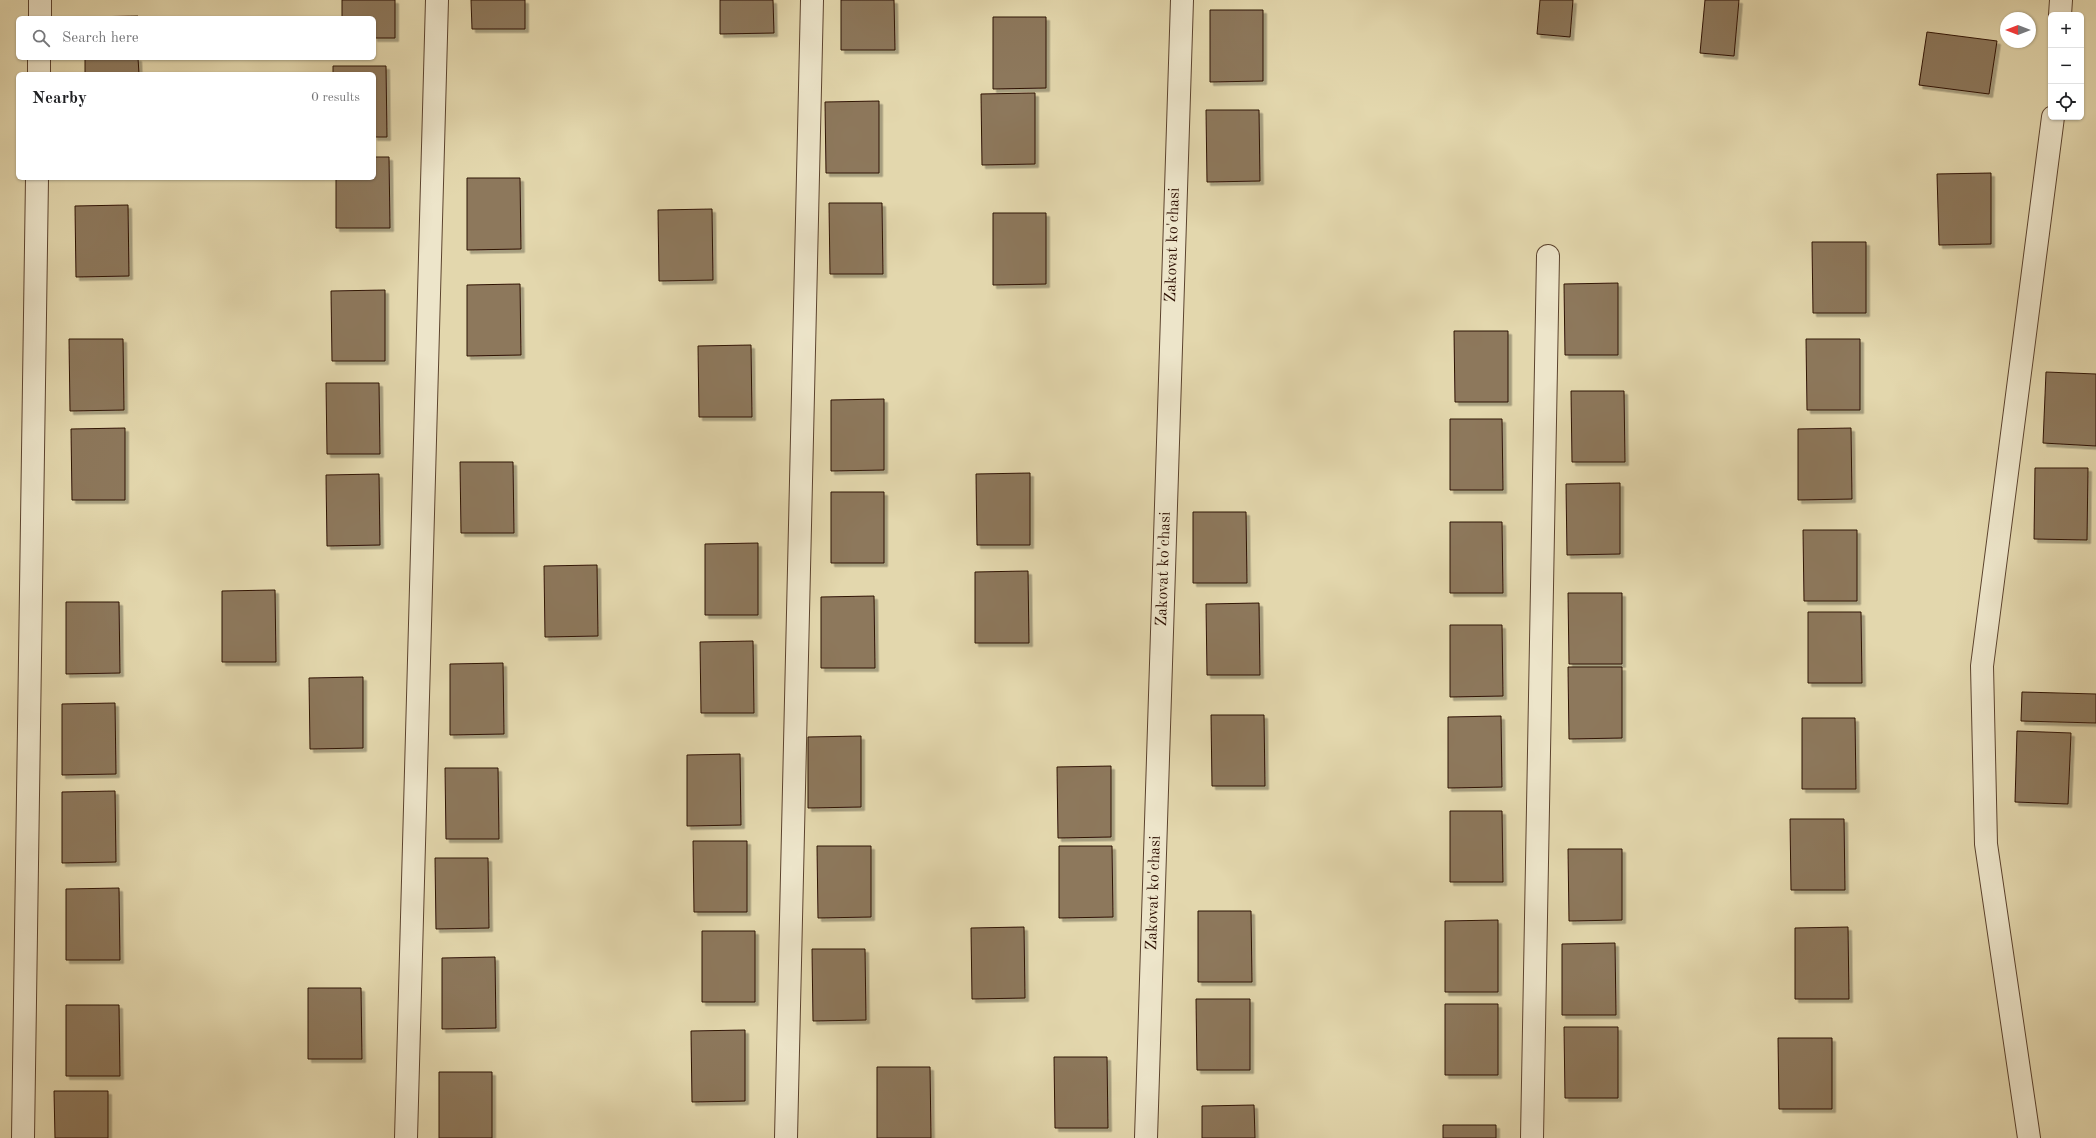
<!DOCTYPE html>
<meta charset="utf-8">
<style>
:root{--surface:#fff;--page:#f6f6f6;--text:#202124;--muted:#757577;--line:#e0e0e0}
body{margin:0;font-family:"Old Standard TT",serif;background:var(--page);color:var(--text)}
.controls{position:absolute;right:12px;top:12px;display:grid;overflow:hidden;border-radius:6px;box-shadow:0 1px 3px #0004}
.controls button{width:36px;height:36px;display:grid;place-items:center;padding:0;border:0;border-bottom:1px solid var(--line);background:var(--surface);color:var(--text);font:20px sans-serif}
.compass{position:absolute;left:2000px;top:12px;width:36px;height:36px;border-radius:50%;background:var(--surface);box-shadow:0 1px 3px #0004;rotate:270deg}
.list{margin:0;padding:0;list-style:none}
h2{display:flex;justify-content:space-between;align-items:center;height:52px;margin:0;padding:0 16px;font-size:17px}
h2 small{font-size:13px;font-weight:400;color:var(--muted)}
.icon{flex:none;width:22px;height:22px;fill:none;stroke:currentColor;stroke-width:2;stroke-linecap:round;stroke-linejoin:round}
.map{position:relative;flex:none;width:2096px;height:1138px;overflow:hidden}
.search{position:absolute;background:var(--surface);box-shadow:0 1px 3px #0004;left:16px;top:16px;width:360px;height:44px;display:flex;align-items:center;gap:10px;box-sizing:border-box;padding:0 14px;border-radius:6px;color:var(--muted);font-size:15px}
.panel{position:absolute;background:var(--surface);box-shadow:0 1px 3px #0004;left:16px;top:72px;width:360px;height:108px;border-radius:6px}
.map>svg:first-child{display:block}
</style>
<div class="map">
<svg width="2096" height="1138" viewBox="0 0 2096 1138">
<defs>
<filter id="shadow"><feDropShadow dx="3.5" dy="3.5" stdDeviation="0" flood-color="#0004"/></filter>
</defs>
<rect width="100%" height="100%" fill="#e3d7ad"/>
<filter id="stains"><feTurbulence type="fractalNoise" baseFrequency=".005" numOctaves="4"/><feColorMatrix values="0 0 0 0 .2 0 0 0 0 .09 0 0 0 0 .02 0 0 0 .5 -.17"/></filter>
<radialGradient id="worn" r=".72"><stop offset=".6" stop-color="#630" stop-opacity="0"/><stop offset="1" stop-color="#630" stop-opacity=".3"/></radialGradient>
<path fill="#8d785c" stroke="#2f1204" filter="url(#shadow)" d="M342 0H395V38H374V18H342Z
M471 0H525V29H472Z
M720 0H773L774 33 720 34Z
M841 0H894L895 50H841Z
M1540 0H1573L1570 37 1537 34Z
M1705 0H1739L1734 56 1700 53Z
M1210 10H1263V81L1210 82Z
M138 16V18H85V17Z
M993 17H1046V88L993 89Z
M1927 32 1997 41 1989 94 1919 85Z
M85 58H138L139 74H85Z
M333 66H386L387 137H374V74H333Z
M1035 93V164L982 165 981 94Z
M879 101V173H826L825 102Z
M1206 110H1259L1260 181 1207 182Z
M374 157H389L390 228H336V178H374Z
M1991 173V244L1939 245 1937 174Z
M467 178H520L521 249 467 250Z
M829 203H882L883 274H830Z
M128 205 129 276 76 277 75 206Z
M712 209 713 280 659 281 658 210Z
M993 213H1046V284L993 285Z
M1812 242H1866V313H1813Z
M1618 283V355H1565L1564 284Z
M520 284 521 355 467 356V285Z
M385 290V361H332L331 291Z
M1454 331H1508V402H1455Z
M69 339H123L124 410 70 411Z
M1806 339H1860V410H1807Z
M751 345 752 417H699L698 346Z
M2046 372 2096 374V446L2043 443Z
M326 383H379L380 454H327Z
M1571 391H1624L1625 462H1572Z
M884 399V470L831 471V400Z
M1450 419H1502L1503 490H1450Z
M125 428V500H72L71 429Z
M1851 428 1852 499 1798 500V429Z
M460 462H513L514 533H461Z
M2035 468H2088L2087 540 2034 539Z
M1030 473V545H977L976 474Z
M379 474 380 545 327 546 326 475Z
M1620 483V554L1567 555 1566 484Z
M831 492H884V563H831Z
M1193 512H1246L1247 583H1193Z
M1450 522H1502L1503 593H1450Z
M1803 530H1857V601H1804Z
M758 543V615H705V544Z
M597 565 598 636 545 637 544 566Z
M1028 571 1029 643H975V572Z
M275 590 276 662H222V591Z
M1568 593H1622V664H1569Z
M874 596 875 668H821V597Z
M66 602H119L120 673 66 674Z
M1259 603 1260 675H1207L1206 604Z
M1808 612H1861L1862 683H1808Z
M1450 625H1502L1503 696 1450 697Z
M753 641 754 713H701L700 642Z
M503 663 504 734 450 735V664Z
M1568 667H1622V738L1569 739Z
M363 677V748L310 749 309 678Z
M2022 692 2096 694V723L2021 721Z
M115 703 116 774 62 775V704Z
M1211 715H1264L1265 786H1212Z
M1501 716 1502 787 1448 788V717Z
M1802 718H1855L1856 789H1802Z
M2017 731 2071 733 2068 804 2015 802Z
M861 736V807L808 808V737Z
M740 754 741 825 687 826V755Z
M1111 766V837L1058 838 1057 767Z
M445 768H498L499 839H446Z
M115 791 116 862 62 863V792Z
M1450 811H1502L1503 882H1450Z
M1790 819H1844L1845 890H1791Z
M693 841H747V912H694Z
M817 846H871V917L818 918Z
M1059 846H1112L1113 917 1059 918Z
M1568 849H1622V920L1569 921Z
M435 858H488L489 928 436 929Z
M119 888 120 960H66V889Z
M1198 911H1251L1252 982H1198Z
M1498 920V992H1445V921Z
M1024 927 1025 998 972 999 971 928Z
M1848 927 1849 999H1795V928Z
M702 931H755V1002H702Z
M1615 943 1616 1015H1562V944Z
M812 949H865L866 1020 813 1021Z
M495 957 496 1028 442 1029V958Z
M308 988H361L362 1059H308Z
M1196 999H1250V1070H1197Z
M1445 1004H1498V1075H1445Z
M66 1005H119L120 1076H66Z
M1564 1027H1618V1098H1565Z
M745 1030V1101L692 1102 691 1031Z
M1778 1038H1832V1109H1779Z
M1054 1057H1107L1108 1128H1055Z
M877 1067H930L931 1138H877Z
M439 1072H492V1138H439Z
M54 1091H108V1138H55Z
M1254 1105 1255 1138H1202V1106Z
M1443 1125H1496V1138H1443Z"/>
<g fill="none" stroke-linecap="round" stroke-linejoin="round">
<g stroke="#5c432e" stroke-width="24">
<path id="minor" d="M2060 15 2061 0
M40 18V0
M39 74V58
M23 1138 37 178
M406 1138 437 0
M786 1138 812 0
M1146 1138 1182 0
M1532 1138 1548 256
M2029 1138 1986 844 1982 666 2053 117"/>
</g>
<use href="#minor" stroke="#ede5ca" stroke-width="22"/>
</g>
<g text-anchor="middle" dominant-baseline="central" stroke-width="3" stroke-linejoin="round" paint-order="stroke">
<g font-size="16" fill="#2f1204" stroke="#ede5ca">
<text transform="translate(1173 245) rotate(-88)">Zakovat ko'chasi</text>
<text transform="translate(1164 569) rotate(-88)">Zakovat ko'chasi</text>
<text transform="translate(1154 893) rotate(-88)">Zakovat ko'chasi</text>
</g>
</g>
<rect width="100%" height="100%" filter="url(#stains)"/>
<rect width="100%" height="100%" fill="url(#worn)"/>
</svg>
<div class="controls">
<button>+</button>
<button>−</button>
<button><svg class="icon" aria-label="locate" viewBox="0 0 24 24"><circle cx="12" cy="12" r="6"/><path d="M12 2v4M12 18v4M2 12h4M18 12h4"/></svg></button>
</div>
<svg class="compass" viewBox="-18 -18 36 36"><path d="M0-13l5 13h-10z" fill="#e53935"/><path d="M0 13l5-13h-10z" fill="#757577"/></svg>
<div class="search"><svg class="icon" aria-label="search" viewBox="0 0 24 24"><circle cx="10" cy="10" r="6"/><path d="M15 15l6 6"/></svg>Search here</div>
<section class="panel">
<h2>Nearby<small>0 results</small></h2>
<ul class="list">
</ul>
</section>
</div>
